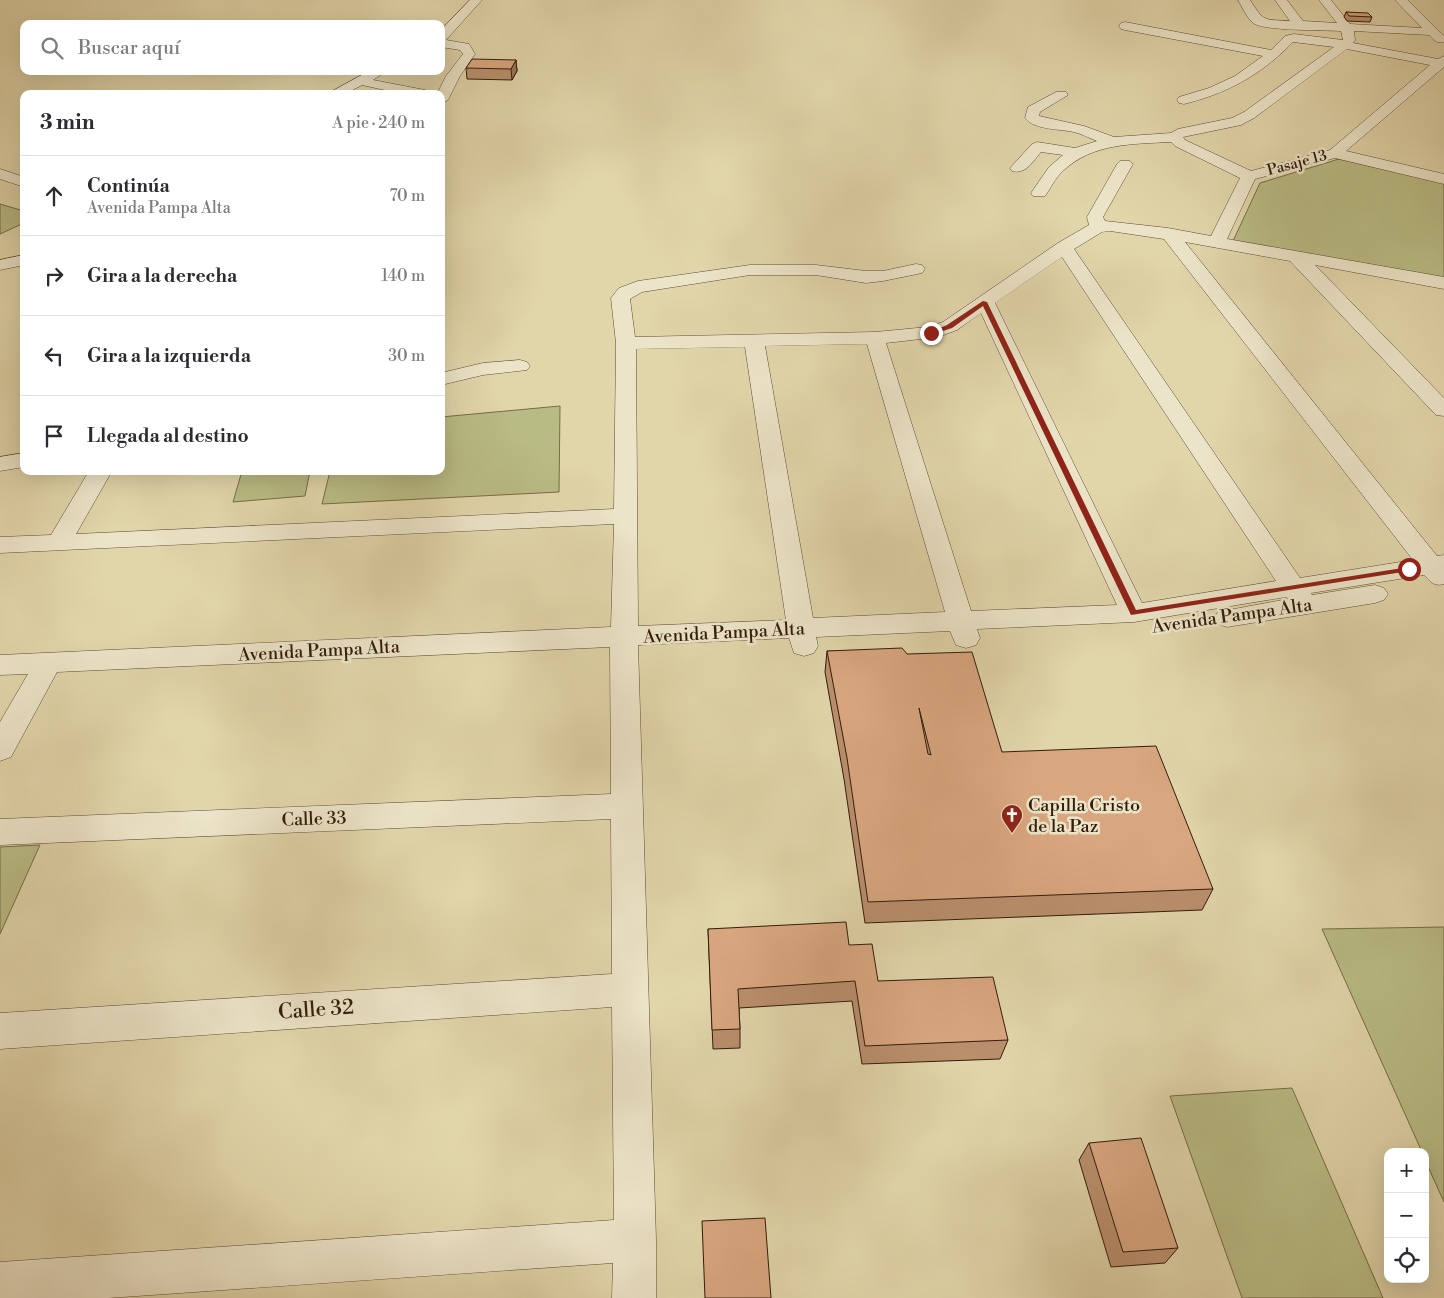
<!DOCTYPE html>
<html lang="es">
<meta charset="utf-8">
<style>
:root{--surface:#fff;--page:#f7f7f7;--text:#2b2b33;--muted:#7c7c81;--line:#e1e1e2}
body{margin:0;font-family:"Libre Bodoni",serif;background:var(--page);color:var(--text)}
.controls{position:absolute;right:15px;bottom:15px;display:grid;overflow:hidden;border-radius:10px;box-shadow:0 5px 20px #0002}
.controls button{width:45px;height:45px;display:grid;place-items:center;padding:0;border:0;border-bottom:1px solid var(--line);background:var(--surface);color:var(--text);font:25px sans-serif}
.stop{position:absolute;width:15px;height:15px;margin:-11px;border:4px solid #8f2418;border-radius:50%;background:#fff}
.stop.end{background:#8f2418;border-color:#fff;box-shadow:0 1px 5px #0008}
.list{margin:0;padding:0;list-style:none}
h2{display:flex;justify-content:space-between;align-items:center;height:65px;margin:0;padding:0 20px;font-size:21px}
h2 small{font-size:16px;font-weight:400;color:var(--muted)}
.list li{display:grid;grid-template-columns:32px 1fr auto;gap:15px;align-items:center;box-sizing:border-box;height:80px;padding:0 20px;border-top:1px solid var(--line)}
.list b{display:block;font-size:19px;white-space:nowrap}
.list p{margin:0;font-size:16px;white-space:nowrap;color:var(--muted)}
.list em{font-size:16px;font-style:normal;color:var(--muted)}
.icon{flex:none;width:28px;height:28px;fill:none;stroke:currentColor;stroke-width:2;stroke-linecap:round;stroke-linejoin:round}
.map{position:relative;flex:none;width:1444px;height:1298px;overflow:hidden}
.search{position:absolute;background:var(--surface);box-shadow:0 5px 20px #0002;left:20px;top:20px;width:425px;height:55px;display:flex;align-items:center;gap:12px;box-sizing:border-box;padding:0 18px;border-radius:10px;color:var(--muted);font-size:19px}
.panel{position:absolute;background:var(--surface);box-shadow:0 5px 20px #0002;left:20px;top:90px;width:425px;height:385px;border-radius:10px}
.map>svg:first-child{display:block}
</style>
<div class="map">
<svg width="1444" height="1298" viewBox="0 0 1444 1298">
<rect width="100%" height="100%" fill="#e1d5aa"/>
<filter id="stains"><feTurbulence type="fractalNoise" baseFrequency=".004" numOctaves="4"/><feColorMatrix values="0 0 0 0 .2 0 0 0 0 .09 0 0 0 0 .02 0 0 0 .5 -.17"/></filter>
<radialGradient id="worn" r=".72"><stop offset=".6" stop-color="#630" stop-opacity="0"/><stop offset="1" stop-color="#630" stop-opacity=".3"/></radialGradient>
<path fill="#b9bb84" stroke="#766c48" d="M1339 159 1444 183V280L1233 241 1260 183Z
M0 204 24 211V223L0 234Z
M560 406 559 492 322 504 330 471H441V417Z
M242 471H310L305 496 233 502Z
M40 845 0 934V847Z
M1444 927V1202L1425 1160V1152H1422L1322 929Z
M1292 1088 1383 1298H1242L1170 1096Z"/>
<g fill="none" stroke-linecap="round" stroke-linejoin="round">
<g stroke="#5e4a34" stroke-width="1">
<path id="minor" d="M470 0H482L446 40 469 44 475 54 460 76 448 100 441 104V94H437L446 76 463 54 460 50 441 47V30Z
M1238 0H1250C1265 23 1263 19 1290 21L1275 0H1287L1303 21 1337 23 1319 0H1331L1350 24 1422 28 1395 0H1408L1444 36V42C1437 44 1434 40 1429 35L1354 31 1355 40 1353 43 1438 59 1444 56V67L1346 151 1444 174V184L1335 158 1255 179 1227 239 1444 277V289L1315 265 1444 398V416L1436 415 1290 261 1185 242 1437 556 1444 555V584C1434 587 1430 581 1424 575L1311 593 1312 595 1375 585 1384 588 1388 594 1384 600 1375 603 1227 627 1218 624 1214 618 1218 612 1288 599 1286 597 1134 622 977 629 980 638 976 645 966 648 956 645 950 631 816 637 818 646 814 653 804 656 794 653 789 638 638 645 656 1240V1298H612L613 1263 108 1298H0V1262L614 1220 612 1007 0 1049V1013L612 974 611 819 0 845V819L611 794 610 647 57 672 11 757 0 761V722L28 674 0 675V655L611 627 614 524 0 553V537L51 535 89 471H112L76 534 614 509 616 343 611 298 619 288 638 281 750 265H816L866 271H883L916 264 922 265 925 269 922 273 883 281 866 283 816 275H750L642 292 630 299 635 337 875 332 928 327 943 322 1058 243 1089 225 1087 217 1117 164 1120 161H1130L1133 164 1103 217 1105 221 1168 228 1211 236 1240 178 1175 146 1171 142C1133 144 1092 143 1063 171 1055 178 1051 188 1045 196H1033L1031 193 1049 167 1063 155 1041 152C1033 161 1026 175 1012 171L1010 168 1032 144 1037 142 1075 148 1097 141C1089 138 1082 134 1074 132 1060 129 1034 130 1025 118L1028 107 1056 92H1066L1068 95 1040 112 1039 116 1084 126 1114 137 1171 133 1178 129 1232 118 1244 112 1334 47 1293 42C1261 75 1228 93 1184 104L1179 103 1177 100 1179 97 1209 88 1235 76 1263 56 1125 30 1121 29 1119 26 1121 23 1125 22 1271 50 1285 36 1294 34 1343 40 1341 31C1325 30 1263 31 1253 23 1247 18 1242 7 1238 0ZM1347 49 1430 65 1330 150 1251 171 1185 140 1183 137 1241 125 1254 118ZM1110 231 1164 239 1413 560 1300 578 1074 249 1102 232ZM1062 257 1276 581 1142 603 995 303ZM981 313 1117 605 971 611 886 343 938 337 957 330ZM867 344 945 612 813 618 765 346ZM745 347 786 620 638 626 636 349Z
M369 71 385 72 373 80 425 90 432 94H403L362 85 345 94H327Z
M0 169 24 177V187L0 179Z
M24 255V265L0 270V260Z
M520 360 527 362 530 366 527 370 483 375 441 385V373L483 363Z
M24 453V467L0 471V457Z"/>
</g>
<use href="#minor" fill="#ece4c8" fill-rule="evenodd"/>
</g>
<path fill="#ba8f6d" stroke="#321c0c" d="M1346 12 1372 17 1370 22 1347 21 1344 17Z
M516 60 517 71 512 80 467 79 466 68Z
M827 651 907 654 1002 752 1213 889 1202 910 865 923 844 779 825 672Z
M708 929 849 945 878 981 1008 1040 1000 1059 862 1064 852 1001 739 1008 740 1029V1048L713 1049Z
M1089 1143 1178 1248 1165 1263 1111 1267 1079 1160Z"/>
<path fill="#977459" stroke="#321c0c" d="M516 60 517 71 512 80 511 69Z"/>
<path fill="#d8a67f" stroke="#321c0c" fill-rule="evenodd" d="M1346 12 1368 13 1372 17 1349 16Z
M472 59 516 60 511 69 466 68Z
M902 648 907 654 972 652 1002 752 1156 746 1213 889 868 902 847 758 827 651ZM919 708 931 755 928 754Z
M846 922 849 945 872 944 878 981 993 977 1008 1040 865 1046 855 981 738 989 740 1029 712 1030 708 929Z
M1141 1138 1178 1248 1123 1252 1089 1143Z
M765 1218 771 1298H705L702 1221Z"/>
<path fill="#8f2418" d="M983 301 987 302 1136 610 1409 567 1413 569 1409 571 1131 615 983 306 952 328 931 335 928 333 947 325Z"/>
<defs>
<g id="church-pin" transform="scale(1.125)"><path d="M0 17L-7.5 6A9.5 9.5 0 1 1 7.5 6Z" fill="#8f2418" stroke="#ece4c8"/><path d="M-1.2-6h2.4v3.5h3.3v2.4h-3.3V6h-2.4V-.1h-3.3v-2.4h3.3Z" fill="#fff"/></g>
</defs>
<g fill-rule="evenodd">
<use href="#church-pin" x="1012" y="815"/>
</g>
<g text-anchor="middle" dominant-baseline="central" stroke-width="5" stroke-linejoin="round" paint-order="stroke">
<g font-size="15" fill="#321c0c" stroke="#ece4c8">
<text transform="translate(1297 163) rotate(-15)">Pasaje 13</text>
</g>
<g font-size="18" fill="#321c0c" stroke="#ece4c8">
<text transform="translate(1232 616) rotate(-8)">Avenida Pampa Alta</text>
<text transform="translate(724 633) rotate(-3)">Avenida Pampa Alta</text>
<text transform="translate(319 651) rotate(-3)">Avenida Pampa Alta</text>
<text transform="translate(314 819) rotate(-2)">Calle 33</text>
</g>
<g font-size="18" fill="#321c0c" stroke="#ece4c8" text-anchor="start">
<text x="1028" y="805">Capilla Cristo<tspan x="1028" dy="21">de la Paz</tspan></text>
</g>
<g font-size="21" fill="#321c0c" stroke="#ece4c8">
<text transform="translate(316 1010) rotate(-4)">Calle 32</text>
</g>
</g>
<rect width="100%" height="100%" filter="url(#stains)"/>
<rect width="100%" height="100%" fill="url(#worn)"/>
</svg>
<div class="controls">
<button>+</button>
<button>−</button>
<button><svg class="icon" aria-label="locate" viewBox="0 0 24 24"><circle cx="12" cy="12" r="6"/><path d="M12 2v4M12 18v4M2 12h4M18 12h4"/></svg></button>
</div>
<div class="stop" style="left:1409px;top:569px"></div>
<div class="stop end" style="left:931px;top:333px"></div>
<div class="search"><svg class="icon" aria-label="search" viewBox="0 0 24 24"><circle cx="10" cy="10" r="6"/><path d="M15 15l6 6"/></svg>Buscar aquí</div>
<section class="panel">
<h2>3 min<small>A pie · 240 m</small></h2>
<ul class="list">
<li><svg class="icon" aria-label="ahead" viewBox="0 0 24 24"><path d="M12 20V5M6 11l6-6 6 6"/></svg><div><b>Continúa</b><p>Avenida Pampa Alta</p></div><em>70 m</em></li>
<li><svg class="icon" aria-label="right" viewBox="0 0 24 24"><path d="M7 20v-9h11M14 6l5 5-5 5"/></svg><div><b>Gira a la derecha</b></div><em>140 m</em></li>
<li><svg class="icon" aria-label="left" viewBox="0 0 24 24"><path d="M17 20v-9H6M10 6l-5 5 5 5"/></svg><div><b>Gira a la izquierda</b></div><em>30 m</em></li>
<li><svg class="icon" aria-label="arrive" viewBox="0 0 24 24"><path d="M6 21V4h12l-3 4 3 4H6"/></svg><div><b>Llegada al destino</b></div></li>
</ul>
</section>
</div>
